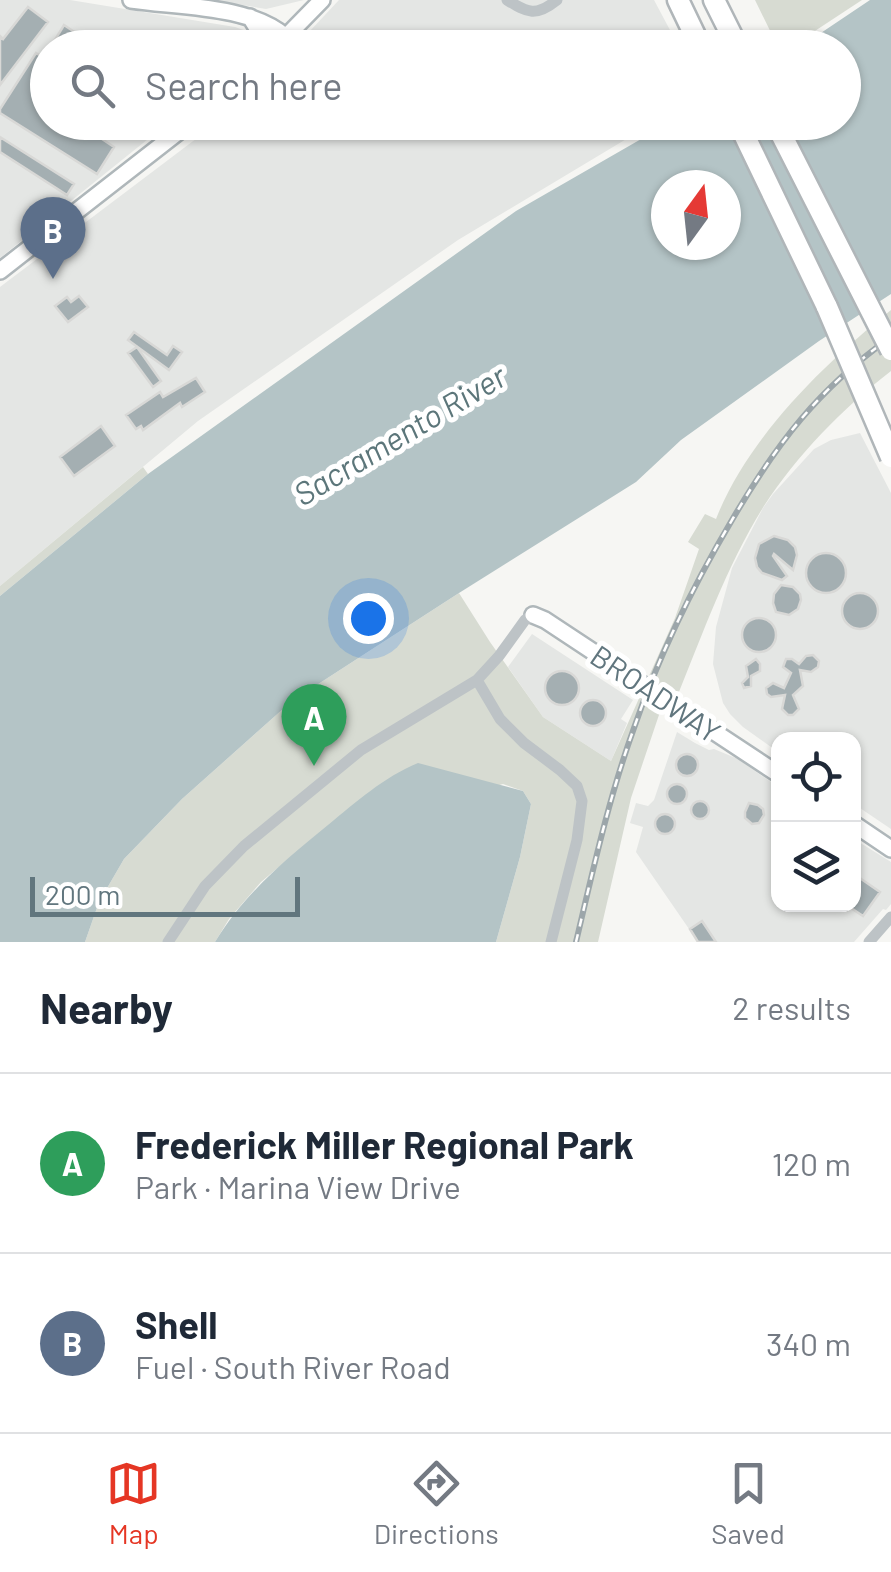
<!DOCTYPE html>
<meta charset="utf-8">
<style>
:root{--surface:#fff;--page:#f2f2f3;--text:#1f2937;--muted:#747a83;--line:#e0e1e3;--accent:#e53624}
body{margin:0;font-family:Barlow,sans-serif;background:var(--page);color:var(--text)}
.controls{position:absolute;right:30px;bottom:30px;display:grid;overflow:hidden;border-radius:20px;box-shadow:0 2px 8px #0004}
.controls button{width:90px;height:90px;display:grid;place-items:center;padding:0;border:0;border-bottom:2px solid var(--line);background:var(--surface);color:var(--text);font:50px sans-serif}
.compass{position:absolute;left:651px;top:170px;width:90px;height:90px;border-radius:50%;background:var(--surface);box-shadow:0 2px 8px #0004;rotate:15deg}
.scale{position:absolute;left:30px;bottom:25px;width:270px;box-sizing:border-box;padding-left:10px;border:5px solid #61767e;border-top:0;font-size:28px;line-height:35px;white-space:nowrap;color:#61767e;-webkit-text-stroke:8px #fff;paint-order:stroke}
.you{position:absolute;left:368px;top:618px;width:35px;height:35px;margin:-25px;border:8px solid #fff;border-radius:50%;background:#1a73e8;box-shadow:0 0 0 15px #1a73e833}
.badge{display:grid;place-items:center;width:65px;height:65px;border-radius:50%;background:var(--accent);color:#fff;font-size:32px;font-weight:700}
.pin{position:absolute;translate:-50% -82px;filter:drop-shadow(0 2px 5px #0008)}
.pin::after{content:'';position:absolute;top:52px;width:35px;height:30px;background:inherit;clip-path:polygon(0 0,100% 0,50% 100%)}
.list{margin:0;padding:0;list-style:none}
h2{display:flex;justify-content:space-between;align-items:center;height:130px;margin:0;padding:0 40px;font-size:42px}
h2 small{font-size:32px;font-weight:400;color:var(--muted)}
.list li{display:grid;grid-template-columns:65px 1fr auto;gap:30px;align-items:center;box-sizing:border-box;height:180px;padding:0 40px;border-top:2px solid var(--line)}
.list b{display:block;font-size:38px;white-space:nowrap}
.list p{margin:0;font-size:32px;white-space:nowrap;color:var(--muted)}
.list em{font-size:32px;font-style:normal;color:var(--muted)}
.icon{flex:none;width:55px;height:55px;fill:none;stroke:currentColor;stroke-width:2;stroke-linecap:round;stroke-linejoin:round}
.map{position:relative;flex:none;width:891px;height:942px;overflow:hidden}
.search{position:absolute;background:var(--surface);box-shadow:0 2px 8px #0004;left:30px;right:30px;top:30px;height:110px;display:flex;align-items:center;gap:25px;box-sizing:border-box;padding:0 35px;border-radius:55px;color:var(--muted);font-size:38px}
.sheet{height:490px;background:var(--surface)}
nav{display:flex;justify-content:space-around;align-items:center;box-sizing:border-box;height:140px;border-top:2px solid var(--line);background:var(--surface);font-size:28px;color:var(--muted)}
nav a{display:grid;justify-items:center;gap:5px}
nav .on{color:var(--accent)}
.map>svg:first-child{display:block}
</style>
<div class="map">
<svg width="891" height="942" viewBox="0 0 891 942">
<rect width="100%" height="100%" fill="#f6f6f3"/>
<path fill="#e4e6e4" d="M0 0H70L235 27 255 34 259 47 48 48V122L168 123 0 258Z
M213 0H304L266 9Z
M339 0H654L679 47 294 48Z
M217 123H653L458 240 198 421 0 586V287Z
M860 433 891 493V829L854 804V739H778V752L743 727 730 714 723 703 713 664 716 627 732 568 763 508 773 494 814 449 831 440Z
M532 634 633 700 621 719 627 723 611 761 543 717 508 667Z
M677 732 695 743 709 750 714 749 738 759 778 787V904H854V839L891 862V904L886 910 883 909 854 942H698L636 852 643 827 630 823 636 803 648 806 654 800Z"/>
<path fill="#d7dbd2" d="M755 0H862L789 48 778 47Z
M891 310V371C842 409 798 454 764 506 727 565 703 633 677 697L673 695 663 703 631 798 598 942H496L520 857 531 804 523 791 503 784 318 834 261 882 229 919 215 942H85L99 902 124 859 182 799 292 701 459 593 490 642 543 717 611 761 675 618 699 549 688 542 705 514 716 519C748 437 824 364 891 310Z
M143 467 148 474 0 596V586Z"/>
<path fill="#b4c4c6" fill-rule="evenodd" d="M870 0H891V294L819 341 681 440 636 482 459 593 292 701 182 799 124 859 99 902 85 942H0V596L148 474 516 211 669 123 844 122V48L800 47ZM666 185H726V245H666Z
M418 763 523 791 531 804 520 857 496 942H215C244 894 285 860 328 825 356 802 384 777 418 763Z"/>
<path fill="#a4afb2" stroke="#d8d8d6" stroke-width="2.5" d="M28 7 48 22 0 85V36L3 39Z
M64 25 73 31 62 48H50Z
M36 53 48 60V122H104L96 135 114 147 97 174 0 113V109Z
M0 137 74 184 67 195 0 152Z
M79 296 88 307 68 322 55 306 67 297 71 302Z
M134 332 167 355 173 346 182 352 169 370 128 340Z
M137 347 161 381 153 387 128 353Z
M196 378 205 392 182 407 180 403 143 430 141 426 136 429 126 415 160 392 163 397Z
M101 426 115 446 74 476 60 457Z
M774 536 788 540 795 547 797 555 793 570 774 554 773 556 787 576 782 580 762 573 757 567 755 558 759 544Z
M806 573a20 20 0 1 1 40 0a20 20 0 1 1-40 0Z
M781 585 793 587 800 594 801 600 798 609 789 615 776 612 773 603 774 594Z
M842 611a18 18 0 1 1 36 0a18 18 0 1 1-36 0Z
M742 635a17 17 0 1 1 34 0a17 17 0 1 1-34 0Z
M813 655 819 661 818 667 811 672 800 670 803 686 793 695 799 709 793 715H788L782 709 785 695 771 697 767 694 766 688 773 683 784 688 791 673 783 667 786 659H792L799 664 806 656Z
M756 659 760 664V671L751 676V686L744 688 742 683 748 677 746 666Z
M545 688a17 17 0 1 1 34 0a17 17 0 1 1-34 0Z
M580 713a13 13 0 1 1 26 0a13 13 0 1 1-26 0Z
M676 765a11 11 0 1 1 22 0a11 11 0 1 1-22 0Z
M667 794a10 10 0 1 1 20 0a10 10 0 1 1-20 0Z
M691 810a9 9 0 1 1 18 0a9 9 0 1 1-18 0Z
M749 803 758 805 763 809 764 815 759 823 752 824 745 818V812Z
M655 824a10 10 0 1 1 20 0a10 10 0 1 1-20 0Z
M854 874 880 892 863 916 845 904H854Z
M702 921 716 942H698L690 929Z"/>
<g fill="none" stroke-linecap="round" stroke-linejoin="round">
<g stroke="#afb7ba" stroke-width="20">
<path id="secondary" d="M131 0C178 7 250 5 286 37
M250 17 260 33 262 48
M275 48 322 0
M0 271 191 122
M533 615 545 620 778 774
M854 824 891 849"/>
</g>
<g stroke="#b0b6b9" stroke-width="25">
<path id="highway" d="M678 0 701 48
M714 0 738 48
M738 122 827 307"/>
</g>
<path stroke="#bdc3c6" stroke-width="11" d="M507 0C528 13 536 17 557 0
M477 680 500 719 524 743 560 770 577 786 582 801 577 840 551 942
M168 942 205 886 244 846 361 750 477 680 499 656 525 620 533 615
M869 942 891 917"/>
<use href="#secondary" stroke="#fff" stroke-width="15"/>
<use href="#highway" stroke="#fff" stroke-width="20"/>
<g stroke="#9ca6aa" stroke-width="6">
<path id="rail" d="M576 942C593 870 609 797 634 728 659 655 693 586 732 520 777 443 818 389 891 337"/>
</g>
<use href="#rail" stroke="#fff" stroke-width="2.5" stroke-dasharray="8" stroke-linecap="butt"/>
<g stroke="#b0b6b9" stroke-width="25" stroke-linecap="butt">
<path id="highway-bridge" d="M775 122 891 350
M827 307 891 457"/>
</g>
<use href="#highway-bridge" stroke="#fff" stroke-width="20"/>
</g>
<g text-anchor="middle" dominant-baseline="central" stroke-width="10" stroke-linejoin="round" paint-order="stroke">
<g font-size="30" fill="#61767e" stroke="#fff">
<text transform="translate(656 693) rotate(34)">BROADWAY</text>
</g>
<g font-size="32" font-style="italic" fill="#5c767a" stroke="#fff">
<text transform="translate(399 434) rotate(-31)">Sacramento River</text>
</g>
</g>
</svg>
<div class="controls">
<button><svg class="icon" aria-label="locate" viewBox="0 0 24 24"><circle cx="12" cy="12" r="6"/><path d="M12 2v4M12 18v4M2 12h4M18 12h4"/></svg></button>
<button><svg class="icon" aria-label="layers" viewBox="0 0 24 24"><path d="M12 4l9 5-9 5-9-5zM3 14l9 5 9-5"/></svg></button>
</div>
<svg class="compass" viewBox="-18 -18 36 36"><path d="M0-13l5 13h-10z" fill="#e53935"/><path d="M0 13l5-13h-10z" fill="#747a83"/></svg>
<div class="scale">200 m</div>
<div class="you"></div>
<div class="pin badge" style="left:314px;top:766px;background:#2e9e5b">A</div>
<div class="pin badge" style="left:53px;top:279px;background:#5c6f8a">B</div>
<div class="search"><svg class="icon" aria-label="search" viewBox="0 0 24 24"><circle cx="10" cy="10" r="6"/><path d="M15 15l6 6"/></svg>Search here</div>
</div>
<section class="sheet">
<h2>Nearby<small>2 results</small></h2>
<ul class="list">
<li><span class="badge" style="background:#2e9e5b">A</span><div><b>Frederick Miller Regional Park</b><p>Park · Marina View Drive</p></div><em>120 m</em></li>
<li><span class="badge" style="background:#5c6f8a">B</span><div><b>Shell</b><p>Fuel · South River Road</p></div><em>340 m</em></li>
</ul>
</section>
<nav>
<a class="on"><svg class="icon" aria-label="map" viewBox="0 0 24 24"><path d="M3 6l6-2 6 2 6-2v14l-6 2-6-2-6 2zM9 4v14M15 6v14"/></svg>Map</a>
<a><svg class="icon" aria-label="directions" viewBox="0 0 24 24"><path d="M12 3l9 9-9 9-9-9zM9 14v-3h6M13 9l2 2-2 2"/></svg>Directions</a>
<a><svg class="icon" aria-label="saved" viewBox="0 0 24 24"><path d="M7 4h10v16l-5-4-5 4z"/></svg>Saved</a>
</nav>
